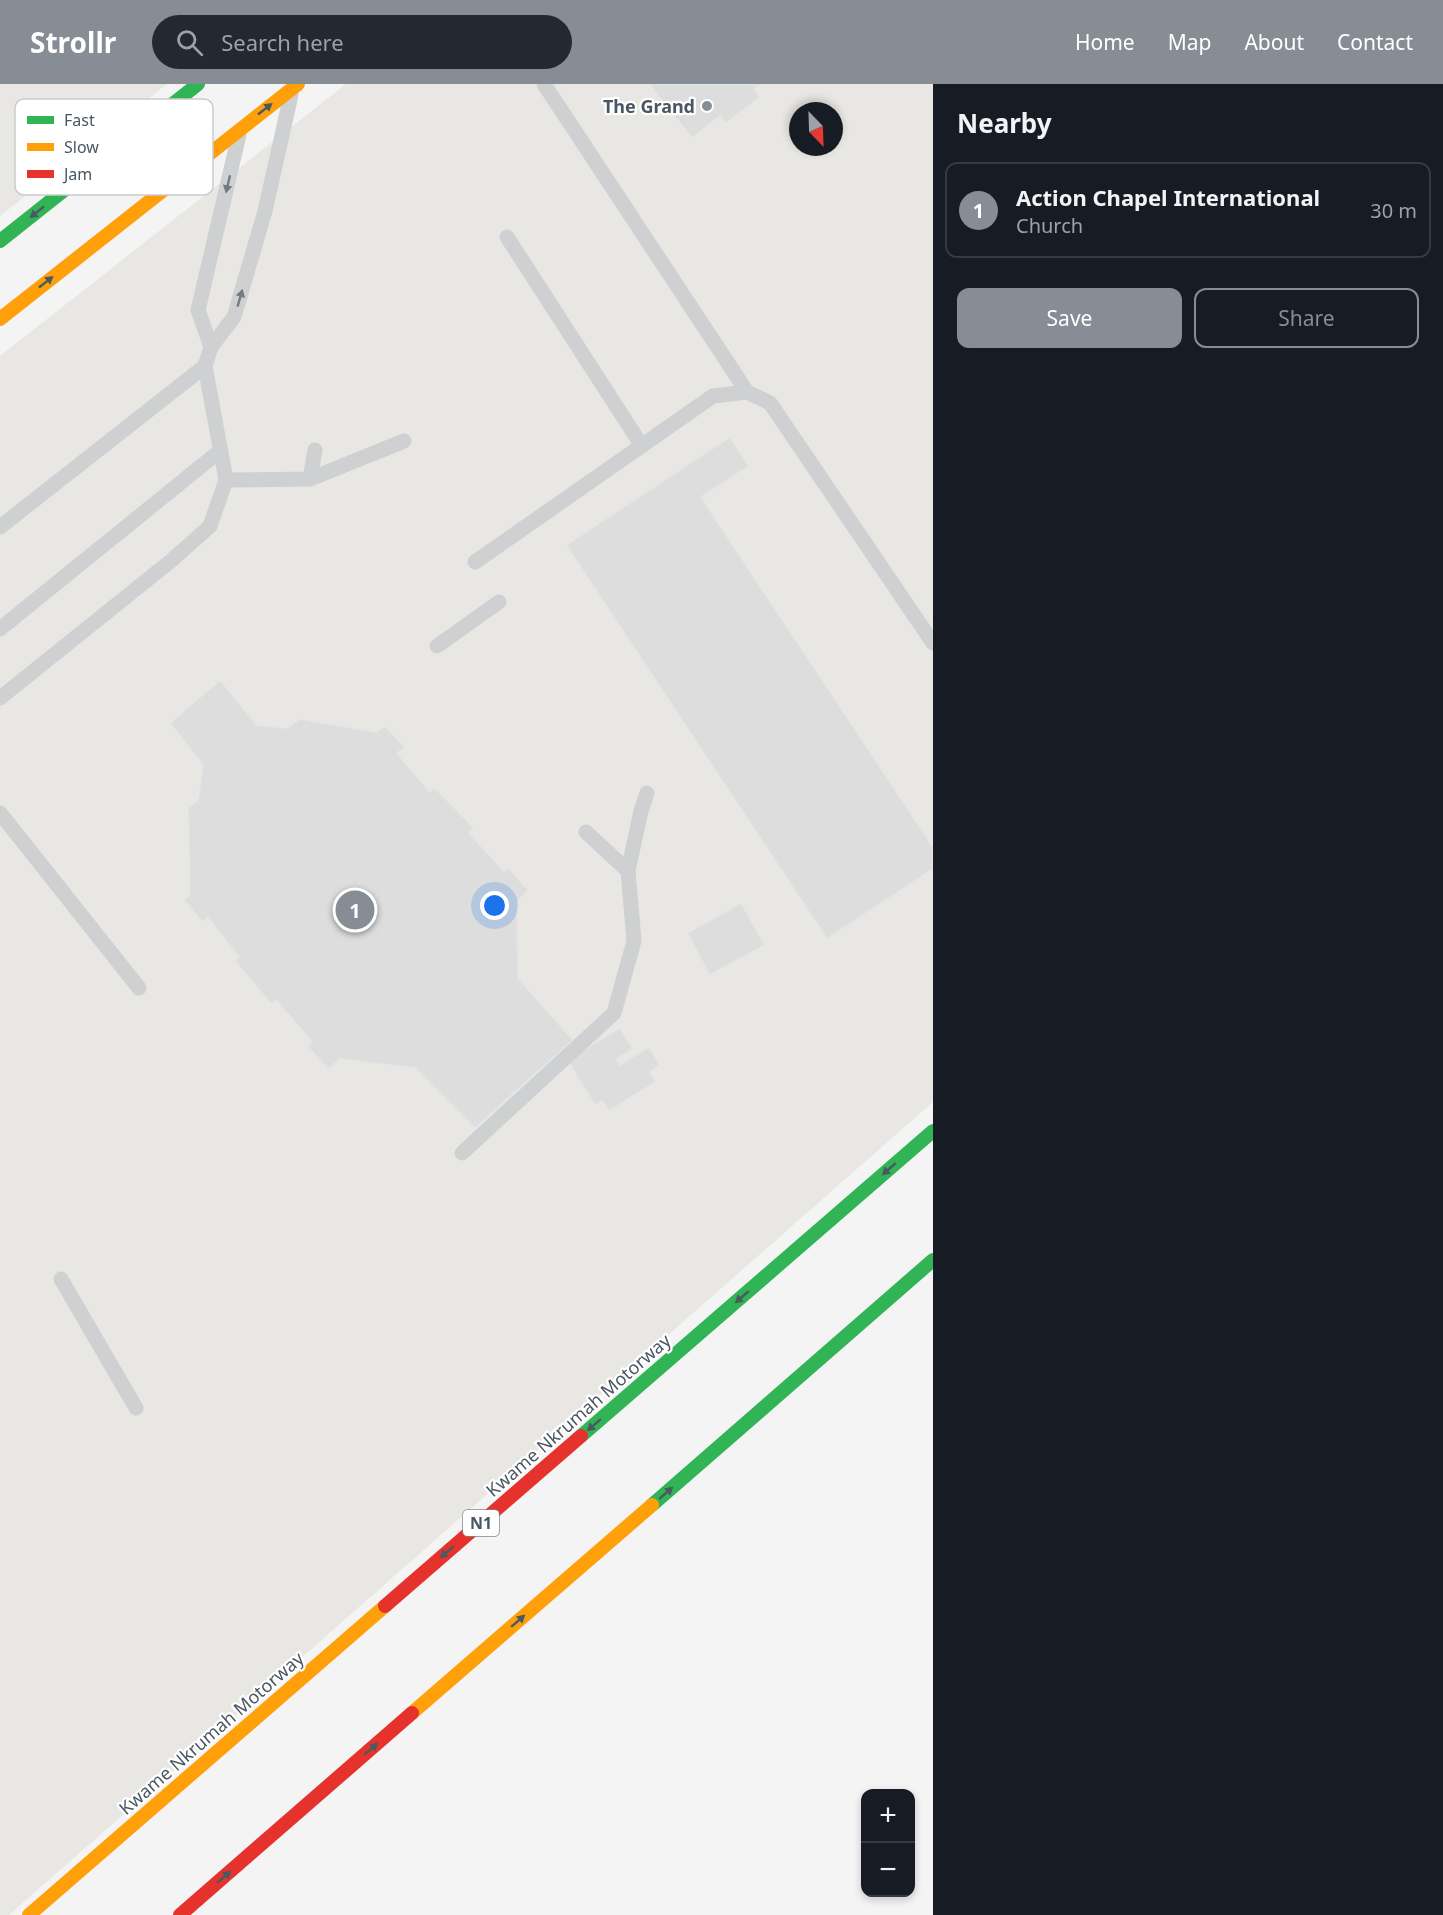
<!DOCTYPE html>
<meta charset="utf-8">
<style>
:root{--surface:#171b24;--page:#242831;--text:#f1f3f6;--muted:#9ea1a6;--line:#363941;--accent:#868d94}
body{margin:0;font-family:"Noto Sans",sans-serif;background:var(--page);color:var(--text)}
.controls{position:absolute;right:18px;bottom:18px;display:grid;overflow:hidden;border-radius:12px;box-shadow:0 3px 9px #0003}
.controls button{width:54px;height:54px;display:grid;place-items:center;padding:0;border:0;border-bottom:2px solid var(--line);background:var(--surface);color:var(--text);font:30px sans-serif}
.compass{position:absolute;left:789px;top:18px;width:54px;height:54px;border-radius:50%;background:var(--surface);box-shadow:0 3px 9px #0003;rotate:157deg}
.you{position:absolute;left:495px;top:822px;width:21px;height:21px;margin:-15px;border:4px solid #fff;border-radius:50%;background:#1a73e8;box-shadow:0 0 0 9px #1a73e833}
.badge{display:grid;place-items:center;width:39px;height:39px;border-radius:50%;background:var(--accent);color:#fff;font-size:20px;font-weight:700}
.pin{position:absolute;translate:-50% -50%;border:3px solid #fff;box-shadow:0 2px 6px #0006}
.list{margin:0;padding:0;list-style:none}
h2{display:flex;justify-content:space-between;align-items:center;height:78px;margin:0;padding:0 24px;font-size:26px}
h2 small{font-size:20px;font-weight:400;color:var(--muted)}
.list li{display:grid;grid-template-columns:39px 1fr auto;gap:18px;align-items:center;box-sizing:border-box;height:96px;margin:0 12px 12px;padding:0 12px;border:2px solid var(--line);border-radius:12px}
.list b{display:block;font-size:22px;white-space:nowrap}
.list p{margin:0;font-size:20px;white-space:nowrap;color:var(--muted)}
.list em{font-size:20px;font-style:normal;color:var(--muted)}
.actions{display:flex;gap:12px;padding:18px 24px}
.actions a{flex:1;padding:14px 0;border:2px solid var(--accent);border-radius:12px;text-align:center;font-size:21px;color:var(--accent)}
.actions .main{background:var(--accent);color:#fff}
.icon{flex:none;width:33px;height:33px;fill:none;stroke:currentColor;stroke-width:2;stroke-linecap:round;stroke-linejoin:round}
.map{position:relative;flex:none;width:933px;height:1831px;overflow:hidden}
header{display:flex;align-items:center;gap:36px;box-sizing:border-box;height:84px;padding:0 30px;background:var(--accent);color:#fff}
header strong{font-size:28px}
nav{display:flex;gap:33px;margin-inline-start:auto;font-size:21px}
.search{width:420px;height:54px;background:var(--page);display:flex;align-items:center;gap:15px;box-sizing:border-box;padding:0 21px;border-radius:33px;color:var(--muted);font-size:22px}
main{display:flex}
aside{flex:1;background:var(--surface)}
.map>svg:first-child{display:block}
</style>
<header>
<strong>Strollr</strong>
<div class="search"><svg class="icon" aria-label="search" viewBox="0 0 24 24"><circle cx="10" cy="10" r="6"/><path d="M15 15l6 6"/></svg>Search here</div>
<nav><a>Home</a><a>Map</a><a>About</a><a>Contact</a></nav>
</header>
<main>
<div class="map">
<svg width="933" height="1831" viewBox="0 0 933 1831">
<rect width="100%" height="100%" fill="#f4f4f4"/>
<path fill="#e8e7e3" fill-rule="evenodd" d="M0 0H167L0 132Z
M346 0H933V1018L9 1831H0V272ZM798 27H834V63H798Z"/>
<path fill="#ddddde" stroke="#e5e6e7" stroke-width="1.5" d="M649 0H761L754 5 760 13 726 39 720 32 692 54Z
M730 353 749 382 701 413 933 763V785L827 855 566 461Z
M220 596 257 641 287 644 300 635 376 648 385 642 405 663 397 669 430 708 434 703 474 744 469 749 504 787 508 784 528 806 517 818 518 894 573 956 475 1044 415 984 340 975 328 985 307 962 312 958 276 916 271 920 235 877 239 873 208 834 202 838 184 816 190 811 188 724 198 716 203 681 170 639Z
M741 819 765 861 710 891 687 849Z
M620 944 633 965 616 975 620 981 649 963 660 981 650 988 656 998 609 1027 602 1017 595 1021 567 976Z"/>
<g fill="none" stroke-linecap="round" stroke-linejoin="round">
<path stroke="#ced0d2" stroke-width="15" d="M544 0 747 308
M507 153 642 362
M211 263 198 226 239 51
M310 395 315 366
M226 396 310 395 404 357
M0 443 205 282
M475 478 713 312 747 308 770 319 933 559
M0 545 221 366
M437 562 499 518
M0 614 172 476 210 442 226 396 205 282 211 263 234 233 265 127 291 11
M0 729 139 904
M586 748 628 787
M462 1069 614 929 634 857 628 787 641 727 647 709
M61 1195 136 1324"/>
<path stroke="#30b455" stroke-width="14" d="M0 157 198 0
M581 1352 933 1047
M652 1421 933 1176"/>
<path stroke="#ff9f0a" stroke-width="14" d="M0 235 298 0
M412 1629 652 1421
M29 1831 385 1522"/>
<path stroke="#e5322d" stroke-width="14" d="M385 1522 581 1352
M180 1831 412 1629"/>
</g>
<defs><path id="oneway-solid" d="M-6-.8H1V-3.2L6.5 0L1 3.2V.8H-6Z" transform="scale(1.5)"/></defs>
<g fill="#495b60">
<use href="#oneway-solid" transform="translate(265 25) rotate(-38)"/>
<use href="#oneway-solid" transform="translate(37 128) rotate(141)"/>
<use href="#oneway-solid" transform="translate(46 198) rotate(-38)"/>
<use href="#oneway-solid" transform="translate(889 1085) rotate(139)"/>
<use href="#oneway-solid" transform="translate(742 1213) rotate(139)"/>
<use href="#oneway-solid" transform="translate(594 1341) rotate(139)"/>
<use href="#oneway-solid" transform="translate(666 1409) rotate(-41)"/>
<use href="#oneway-solid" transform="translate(447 1468) rotate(139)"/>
<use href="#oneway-solid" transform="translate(518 1537) rotate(-41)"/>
<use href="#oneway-solid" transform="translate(371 1665) rotate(-41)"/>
<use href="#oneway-solid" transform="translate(224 1793) rotate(-41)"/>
</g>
<g fill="#727b83">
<use href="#oneway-solid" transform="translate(228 100) rotate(103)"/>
<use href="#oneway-solid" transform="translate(240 214) rotate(-74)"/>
</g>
<circle fill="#868d94" stroke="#fff" stroke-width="2" cx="707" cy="22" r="6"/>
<g text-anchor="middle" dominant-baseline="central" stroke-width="4.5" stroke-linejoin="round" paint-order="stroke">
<rect fill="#fff" stroke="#808990" stroke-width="1.5" x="463" y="1426" width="36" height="26" rx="4.5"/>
<g font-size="16" font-weight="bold" fill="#4a5661">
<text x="481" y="1439">N1</text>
</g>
<g font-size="18" font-weight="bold" fill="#4a5661" stroke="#fff" text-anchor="end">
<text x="695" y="22">The Grand</text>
</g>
<g font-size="18" fill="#4a5661" stroke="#fff">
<text transform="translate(578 1331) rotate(-41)">Kwame Nkrumah Motorway</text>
<text transform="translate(211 1649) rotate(-41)">Kwame Nkrumah Motorway</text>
</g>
</g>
<rect x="15" y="15" width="198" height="96" rx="9" fill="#fff" stroke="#c9ccd0" stroke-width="1.5"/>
<rect x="27" y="32" width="27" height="8" fill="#30b455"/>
<rect x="27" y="59" width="27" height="8" fill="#ff9f0a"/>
<rect x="27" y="86" width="27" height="8" fill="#e5322d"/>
<g font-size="16" fill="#4a5661">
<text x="64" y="42">Fast</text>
<text x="64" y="69">Slow</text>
<text x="64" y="96">Jam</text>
</g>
</svg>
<div class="controls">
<button>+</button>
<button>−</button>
</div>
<svg class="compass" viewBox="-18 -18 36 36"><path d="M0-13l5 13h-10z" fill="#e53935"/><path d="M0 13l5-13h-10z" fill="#9ea1a6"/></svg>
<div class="you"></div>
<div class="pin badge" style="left:355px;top:826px">1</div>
</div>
<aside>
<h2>Nearby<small></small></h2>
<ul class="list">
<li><span class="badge">1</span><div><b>Action Chapel International</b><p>Church</p></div><em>30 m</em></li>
</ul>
<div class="actions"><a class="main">Save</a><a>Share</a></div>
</aside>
</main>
